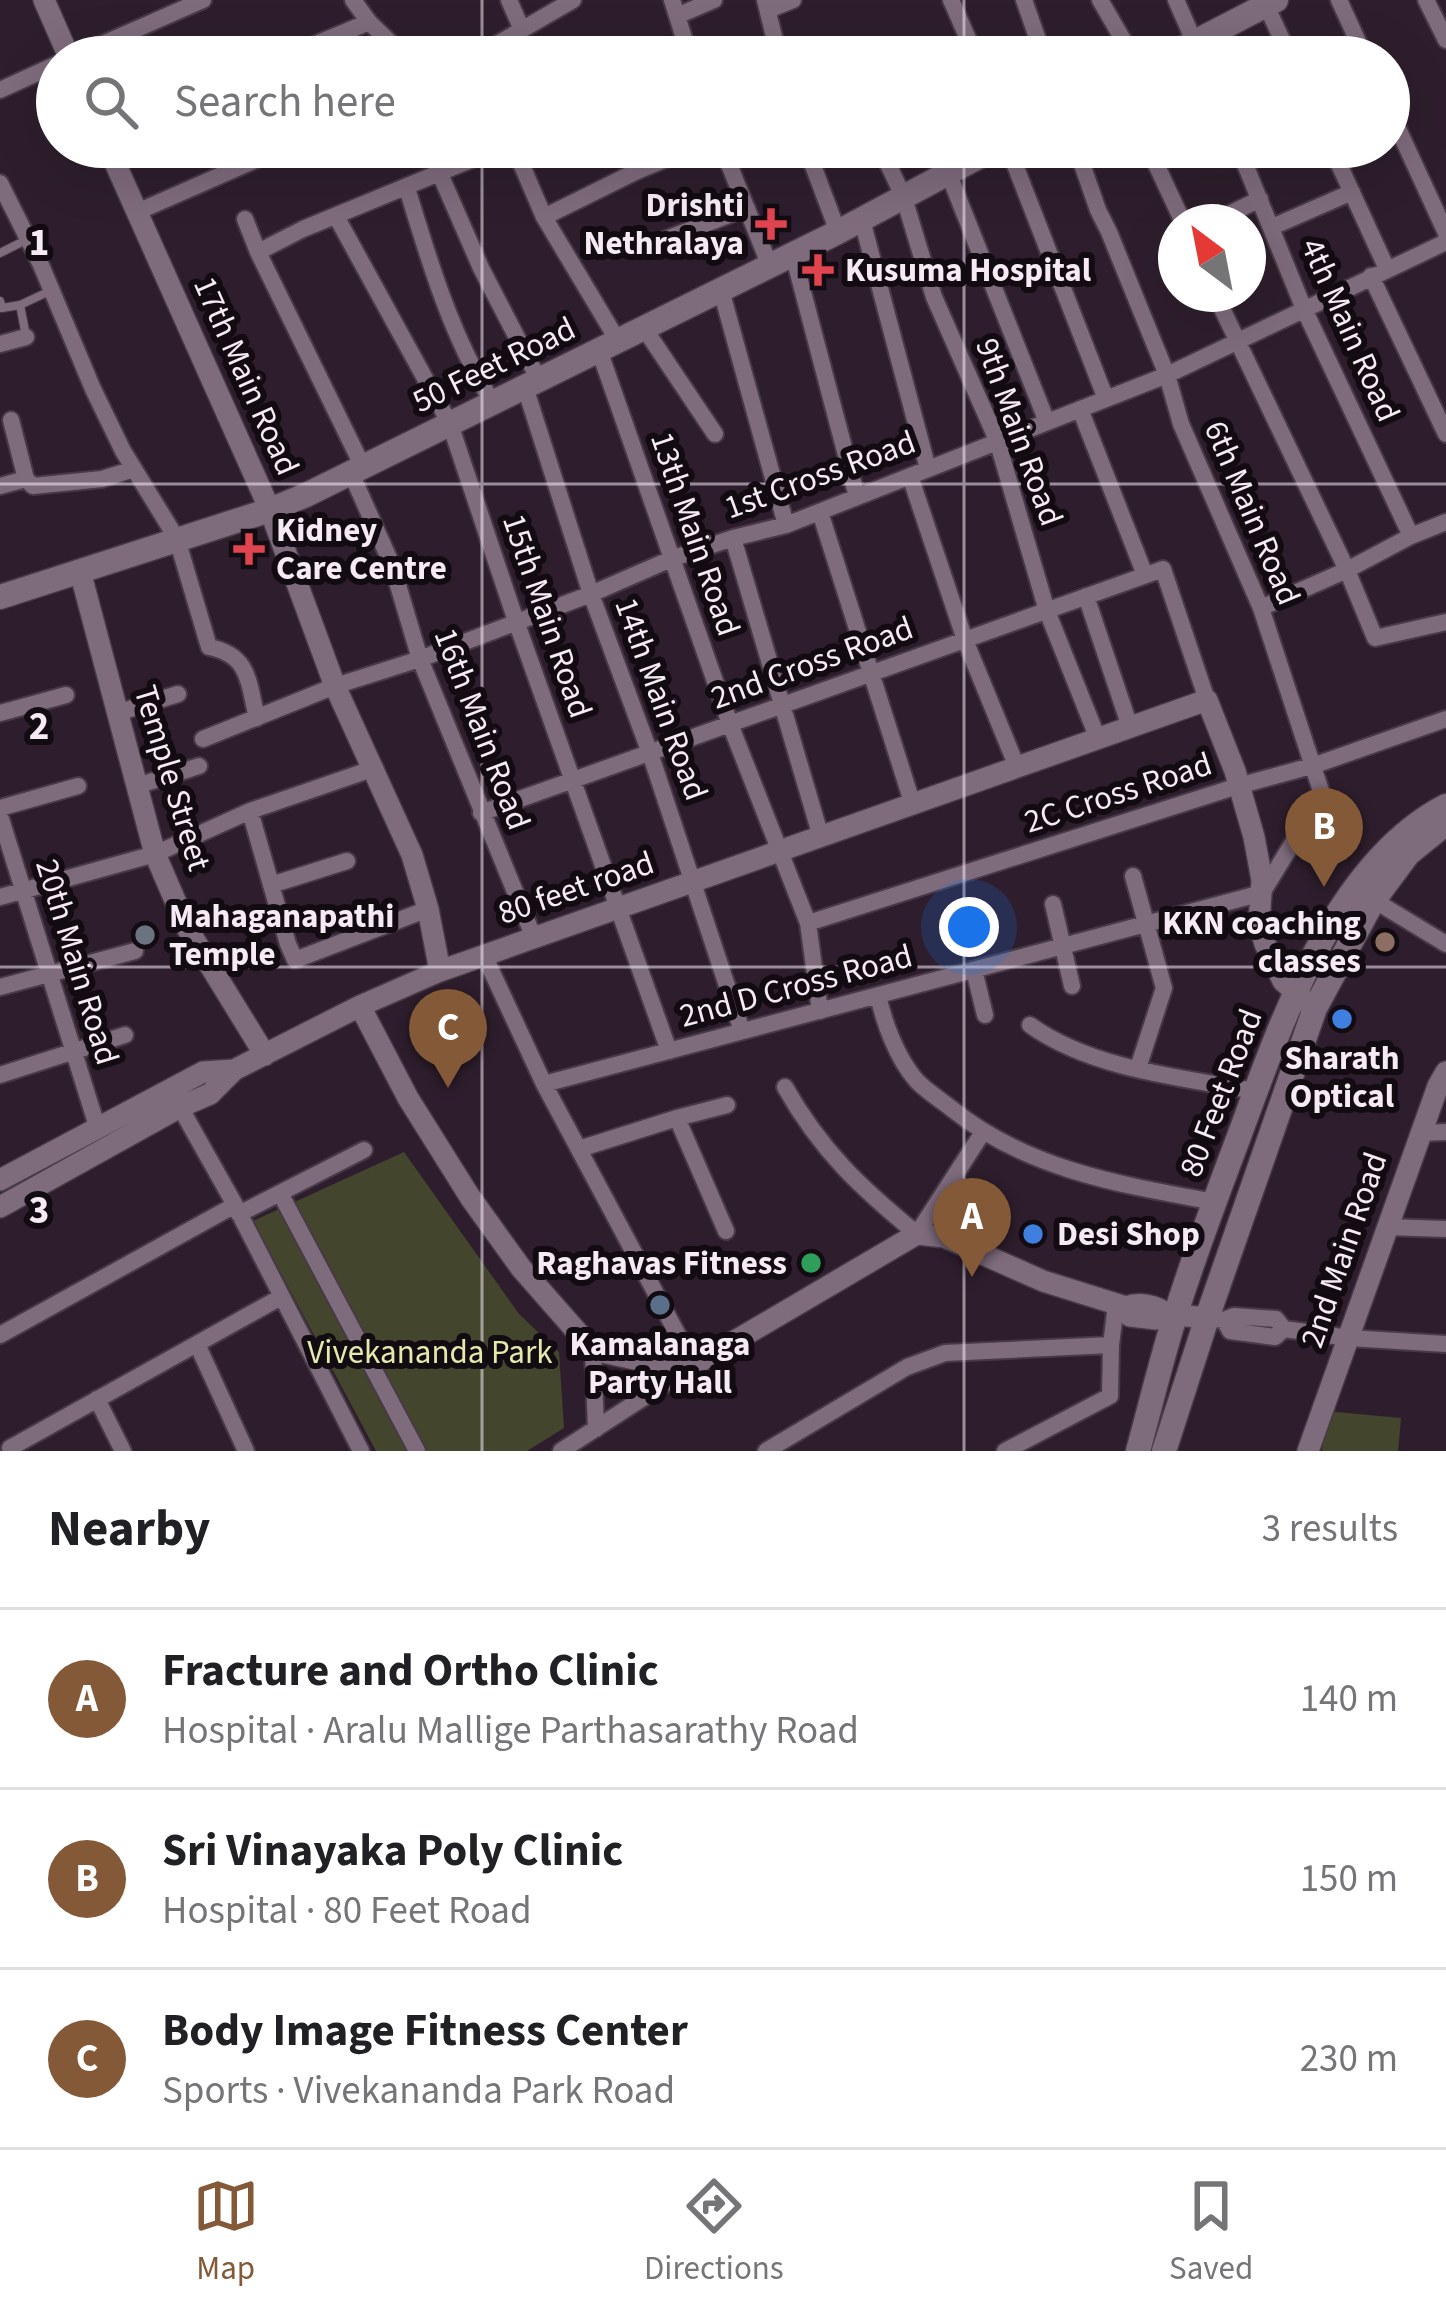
<!DOCTYPE html>
<meta charset="utf-8">
<style>
:root{--surface:#fff;--page:#f6f6f6;--text:#202124;--muted:#757577;--line:#e0e0e0;--accent:#835938}
body{margin:0;font-family:"Source Sans 3",sans-serif;background:var(--page);color:var(--text)}
.compass{position:absolute;left:1158px;top:204px;width:108px;height:108px;border-radius:50%;background:var(--surface);box-shadow:0 12px 48px #0002;rotate:328deg}
.you{position:absolute;left:969px;top:927px;width:42px;height:42px;margin:-30px;border:9px solid #fff;border-radius:50%;background:#1a73e8;box-shadow:0 0 0 18px #1a73e833}
.badge{display:grid;place-items:center;width:78px;height:78px;border-radius:50%;background:var(--accent);color:#fff;font-size:39px;font-weight:700}
.pin{position:absolute;translate:-50% -99px;filter:drop-shadow(0 3px 6px #0008)}
.pin::after{content:'';position:absolute;top:63px;width:42px;height:36px;background:inherit;clip-path:polygon(0 0,100% 0,50% 100%)}
.list{margin:0;padding:0;list-style:none}
h2{display:flex;justify-content:space-between;align-items:center;height:156px;margin:0;padding:0 48px;font-size:51px}
h2 small{font-size:39px;font-weight:400;color:var(--muted)}
.list li{display:grid;grid-template-columns:78px 1fr auto;gap:36px;align-items:center;box-sizing:border-box;height:180px;padding:0 48px;border-top:3px solid var(--line)}
.list b{display:block;font-size:45px;white-space:nowrap}
.list p{margin:0;font-size:39px;white-space:nowrap;color:var(--muted)}
.list em{font-size:39px;font-style:normal;color:var(--muted)}
.icon{flex:none;width:66px;height:66px;fill:none;stroke:currentColor;stroke-width:2;stroke-linecap:round;stroke-linejoin:round}
.map{position:relative;flex:none;width:1446px;height:1451px;overflow:hidden}
.search{position:absolute;background:var(--surface);box-shadow:0 12px 48px #0002;left:36px;right:36px;top:36px;height:132px;display:flex;align-items:center;gap:30px;box-sizing:border-box;padding:0 42px;border-radius:66px;color:var(--muted);font-size:45px}
.sheet{height:696px;background:var(--surface)}
nav{display:flex;justify-content:space-around;align-items:center;box-sizing:border-box;height:168px;border-top:3px solid var(--line);background:var(--surface);font-size:33px;color:var(--muted)}
nav a{display:grid;justify-items:center;gap:6px}
nav .on{color:var(--accent)}
.map>svg:first-child{display:block}
</style>
<div class="map">
<svg width="1446" height="1451" viewBox="0 0 1446 1451">
<rect width="100%" height="100%" fill="#2e1e2d"/>
<path fill="#44452d" d="M404 1152 519 1314 559 1352 564 1428 527 1451H376L253 1221Z
M1326 1411 1401 1418 1398 1451H1322Z"/>
<g fill="none" stroke-linecap="round" stroke-linejoin="round">
<g stroke="#473a46" stroke-width="10">
<path id="service" d="M0 253 26 240
M0 301 2 308 20 305
M26 336 20 305 52 290"/>
</g>
<g stroke="#473a46" stroke-width="20">
<path id="minor" d="M353 0 369 22 405 57
M509 0 522 30
M672 0 690 57
M765 0 779 57
M951 0 976 57
M1024 0 1044 57
M1100 0 1133 57
M1176 0 1201 57
M1339 0 1365 57
M1426 0 1446 40
M1266 5 1290 57
M768 10 793 0
M677 16 714 0
M894 50 897 57
M73 57 203 0
M285 57 369 22
M475 57 573 0
M0 90 57 64
M1389 109 1446 233
M514 147 544 217 618 341
M722 147 770 266
M806 147 838 232
M880 147 904 198 934 297 997 440 1047 611 1098 739
M938 147 1047 422
M1008 147 1106 399
M1148 147 1183 222
M1238 147 1304 309 1411 536
M1331 147 1387 269
M440 174 481 268 539 380
M0 183 41 265 93 389 123 451 177 539 209 647C250 655 248 682 257 718
M407 188C429 261 452 338 493 403
M137 212 285 147
M336 216 450 424 516 621 669 1051
M544 217 637 171 695 147
M245 219 258 252 363 467
M862 220 928 469
M1213 222 1260 199
M1272 227 1352 192
M648 246 747 208
M258 252 303 229 502 147
M793 254 857 497
M1371 276 1446 434
M721 290 786 525
M1215 294 1347 570 1375 638 1446 622
M644 328 715 434
M0 344 26 337
M599 350 730 724 808 923 820 1011
M525 387 591 594 650 753 742 1031
M1080 409 1145 575
M11 420 26 479
M351 473 392 565 420 659 534 938
M910 476 965 640 1017 767
M0 486 26 479 33 486 102 479 134 469
M820 512 913 805
M733 538 821 837
M1086 596 1130 727
M1261 608 1347 570 1411 536 1446 522
M0 713 66 695
M117 713 178 694
M203 739 335 686 420 659 591 594 671 559 733 538 786 525 1167 375 1446 242
M137 786 199 766
M0 808 78 786
M250 811 288 944 295 960 428 909
M481 813 1163 569 1207 700
M0 816 97 1126
M1133 876 1164 988 1138 1068
M271 885 347 861
M1367 896 1446 944
M0 897 155 854 250 811 375 768
M1053 904 1072 986
M808 923 1238 786 1315 765 1446 719
M484 955 544 1084 694 1365 561 1451
M974 970 985 1015
M0 987 135 951
M878 995C884 1023 897 1058 916 1080 926 1091 941 1100 952 1109 1028 1170 1122 1185 1215 1202
M1030 1025C1091 1069 1183 1078 1255 1091
M0 1075 125 1035
M544 1084 1262 893 1300 831 1324 800 1261 608 1181 424 1167 375 1109 232 1098 210 1076 147
M785 1087C821 1151 861 1188 917 1234L983 1132
M180 1107 235 1205 361 1451
M677 1118 727 1105
M1421 1133 1446 1132
M579 1149 677 1118 726 1231
M280 1193 417 1451
M239 1214 364 1150
M1386 1227 1446 1229
M1207 1318 1224 1320 1234 1316 1276 1319 1284 1329
M1224 1320 1230 1331 1275 1337 1284 1329
M1284 1329 1349 1338 1446 1344
M0 1335 235 1205
M197 1344 246 1451
M593 1350 596 1429
M97 1399 123 1451
M10 1448 281 1297
M766 1451 907 1367 945 1353 1111 1345 1116 1304
M1005 1451 1110 1396 1111 1345"/>
</g>
<g stroke="#473a46" stroke-width="24">
<path id="tertiary" d="M44 0 69 57
M108 147 270 510 335 686 412 855 428 909 440 971
M80 571 155 854 187 928 265 1055
M360 1006 408 1098 470 1197 521 1268 593 1350 639 1360 694 1365 917 1234 944 1237 1043 1281 1126 1307
M0 1180 203 1072 234 1070
M0 1207 180 1107 210 1094 234 1070 360 1006 440 971 1207 700 1235 771 1254 837 1262 880 1259 923 1265 944 1283 981 1305 1001
M1167 1314C1156 1305 1139 1302 1126 1307L1130 1316 1156 1319 1167 1314 1207 1318
M1308 1451 1438 1086 1446 1072"/>
</g>
<g stroke="#473a46" stroke-width="27">
<path id="secondary" d="M1166 57 1276 0
M0 597 270 510 306 495 838 232 997 147
M1138 1451C1151 1404 1162 1356 1177 1310 1195 1253 1217 1195 1238 1139 1280 1026 1333 865 1446 806
M1164 1451 1207 1318 1315 1008 1373 901 1408 854 1446 823"/>
</g>
<use href="#service" stroke="#7e6b7c" stroke-width="8"/>
<use href="#minor" stroke="#7e6b7c" stroke-width="16"/>
<use href="#tertiary" stroke="#7e6b7c" stroke-width="21"/>
<use href="#secondary" stroke="#7e6b7c" stroke-width="24"/>
</g>
<path fill="none" stroke="#f6ebf5" stroke-width="3" stroke-opacity="0.55" d="M482 0V57M964 0V57M482 147V1451M964 147V1451M0 484H1446M0 967H1446"/>
<g fill="#e0444e" stroke="#120b11" stroke-width="4.5">
<path d="M765 206h12v12h12v12h-12v12h-12v-12h-12v-12h12z"/>
<path d="M812 252h12v12h12v12h-12v12h-12v-12h-12v-12h12z"/>
<path d="M243 531h12v12h12v12h-12v12h-12v-12h-12v-12h12z"/>
</g>
<circle fill="#6b7280" stroke="#120b11" stroke-width="4.5" cx="145" cy="935" r="12"/>
<circle fill="#8d6e63" stroke="#120b11" stroke-width="4.5" cx="1385" cy="942" r="12"/>
<g fill="#3f7fe0" stroke="#120b11" stroke-width="4.5">
<circle cx="1342" cy="1019" r="12"/>
<circle cx="1033" cy="1234" r="12"/>
</g>
<circle fill="#2e9e5b" stroke="#120b11" stroke-width="4.5" cx="811" cy="1263" r="12"/>
<circle fill="#5c6f8a" stroke="#120b11" stroke-width="4.5" cx="660" cy="1305" r="12"/>
<g text-anchor="middle" dominant-baseline="central" stroke-width="12" stroke-linejoin="round" paint-order="stroke">
<g font-size="33" font-weight="bold" fill="#f6ebf5" stroke="#120b11" text-anchor="start">
<text x="744" y="205" text-anchor="end">Drishti<tspan x="744" dy="38">Nethralaya</tspan></text>
<text x="845" y="270">Kusuma Hospital</text>
<text x="276" y="530">Kidney<tspan x="276" dy="38">Care Centre</tspan></text>
<text x="169" y="916">Mahaganapathi<tspan x="169" dy="38">Temple</tspan></text>
<text x="1361" y="923" text-anchor="end">KKN coaching<tspan x="1361" dy="38">classes</tspan></text>
<text x="1342" y="1058" text-anchor="middle">Sharath<tspan x="1342" dy="38">Optical</tspan></text>
<text x="1057" y="1234">Desi Shop</text>
<text x="787" y="1263" text-anchor="end">Raghavas Fitness</text>
<text x="660" y="1344" text-anchor="middle">Kamalanaga<tspan x="660" dy="38">Party Hall</tspan></text>
</g>
<g font-size="33" fill="#f6ebf5" stroke="#120b11">
<text transform="translate(1350 330) rotate(66)">4th Main Road</text>
<text transform="translate(494 365) rotate(-26)">50 Feet Road</text>
<text transform="translate(246 376) rotate(66)">17th Main Road</text>
<text transform="translate(1019 432) rotate(70)">9th Main Road</text>
<text transform="translate(820 475) rotate(-20)">1st Cross Road</text>
<text transform="translate(1252 513) rotate(67)">6th Main Road</text>
<text transform="translate(695 534) rotate(71)">13th Main Road</text>
<text transform="translate(547 616) rotate(71)">15th Main Road</text>
<text transform="translate(812 663) rotate(-20)">2nd Cross Road</text>
<text transform="translate(661 699) rotate(70)">14th Main Road</text>
<text transform="translate(482 729) rotate(69)">16th Main Road</text>
<text transform="translate(172 778) rotate(73)">Temple Street</text>
<text transform="translate(1118 793) rotate(-18)">2C Cross Road</text>
<text transform="translate(576 888) rotate(-19)">80 feet road</text>
<text transform="translate(77 962) rotate(73)">20th Main Road</text>
<text transform="translate(796 986) rotate(-15)">2nd D Cross Road</text>
<text transform="translate(1221 1093) rotate(-69)">80 Feet Road</text>
<text transform="translate(1344 1250) rotate(-71)">2nd Main Road</text>
</g>
<g font-size="33" fill="#e6e9ac" stroke="#120b11">
<text x="430" y="1352">Vivekananda Park</text>
</g>
</g>
<g font-size="39" text-anchor="middle" font-weight="bold" fill="#f6ebf5" stroke="#120b11" stroke-width="12" stroke-linejoin="round" paint-order="stroke">
<text x="39" y="255">1</text>
<text x="39" y="739">2</text>
<text x="39" y="1223">3</text>
</g>
</svg>
<svg class="compass" viewBox="-18 -18 36 36"><path d="M0-13l5 13h-10z" fill="#e53935"/><path d="M0 13l5-13h-10z" fill="#757577"/></svg>
<div class="you"></div>
<div class="pin badge" style="left:972px;top:1277px">A</div>
<div class="pin badge" style="left:1324px;top:887px">B</div>
<div class="pin badge" style="left:448px;top:1088px">C</div>
<div class="search"><svg class="icon" aria-label="search" viewBox="0 0 24 24"><circle cx="10" cy="10" r="6"/><path d="M15 15l6 6"/></svg>Search here</div>
</div>
<section class="sheet">
<h2>Nearby<small>3 results</small></h2>
<ul class="list">
<li><span class="badge">A</span><div><b>Fracture and Ortho Clinic</b><p>Hospital · Aralu Mallige Parthasarathy Road</p></div><em>140 m</em></li>
<li><span class="badge">B</span><div><b>Sri Vinayaka Poly Clinic</b><p>Hospital · 80 Feet Road</p></div><em>150 m</em></li>
<li><span class="badge">C</span><div><b>Body Image Fitness Center</b><p>Sports · Vivekananda Park Road</p></div><em>230 m</em></li>
</ul>
</section>
<nav>
<a class="on"><svg class="icon" aria-label="map" viewBox="0 0 24 24"><path d="M3 6l6-2 6 2 6-2v14l-6 2-6-2-6 2zM9 4v14M15 6v14"/></svg>Map</a>
<a><svg class="icon" aria-label="directions" viewBox="0 0 24 24"><path d="M12 3l9 9-9 9-9-9zM9 14v-3h6M13 9l2 2-2 2"/></svg>Directions</a>
<a><svg class="icon" aria-label="saved" viewBox="0 0 24 24"><path d="M7 4h10v16l-5-4-5 4z"/></svg>Saved</a>
</nav>
